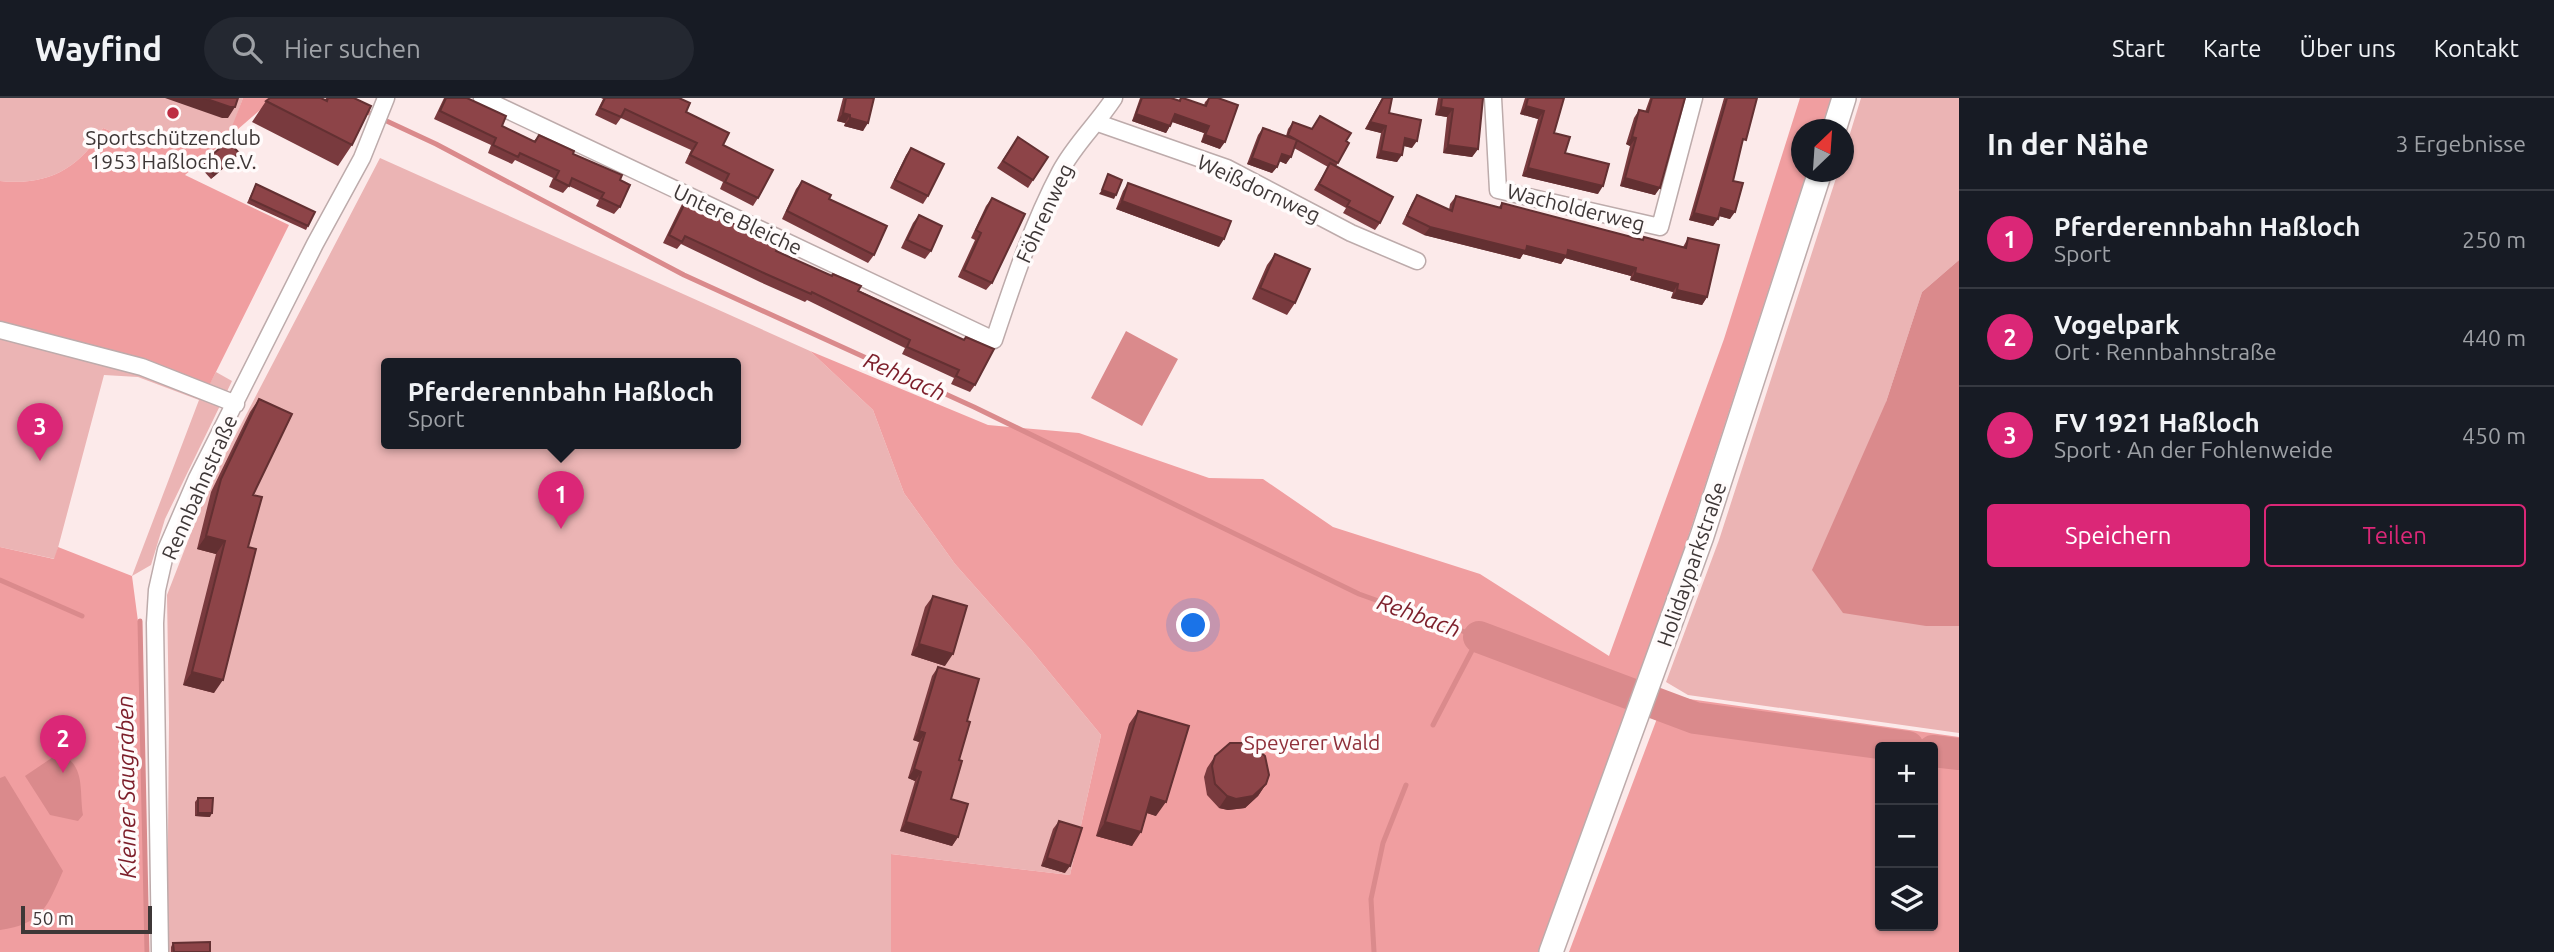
<!DOCTYPE html>
<html lang="de">
<meta charset="utf-8">
<style>
:root{--surface:#171b24;--page:#242831;--text:#f1f3f6;--muted:#9ea1a6;--line:#363941;--accent:#db2777}
body{margin:0;font-family:Ubuntu,sans-serif;background:var(--page);color:var(--text)}
.controls{position:absolute;right:21px;bottom:21px;display:grid;overflow:hidden;border-radius:7px;box-shadow:0 2px 5px #0004}
.controls button{width:63px;height:63px;display:grid;place-items:center;padding:0;border:0;border-bottom:2px solid var(--line);background:var(--surface);color:var(--text);font:35px sans-serif}
.compass{position:absolute;left:1791px;top:21px;width:63px;height:63px;border-radius:50%;background:var(--surface);box-shadow:0 2px 5px #0004;rotate:25deg}
.scale{position:absolute;left:21px;bottom:18px;width:131px;box-sizing:border-box;padding-left:7px;border:4px solid #3e3737;border-top:0;font-size:19px;line-height:24px;white-space:nowrap;color:#3e3737;-webkit-text-stroke:5px #fffbfb;paint-order:stroke}
.you{position:absolute;left:1194px;top:528px;width:24px;height:24px;margin:-18px;border:5px solid #fff;border-radius:50%;background:#1a73e8;box-shadow:0 0 0 10px #1a73e833}
.badge{display:grid;place-items:center;width:46px;height:46px;border-radius:50%;background:var(--accent);color:#fff;font-size:23px;font-weight:700}
.pin{position:absolute;translate:-50% -58px;filter:drop-shadow(0 2px 4px #0008)}
.pin::after{content:'';position:absolute;top:37px;width:24px;height:21px;background:inherit;clip-path:polygon(0 0,100% 0,50% 100%)}
.popup{position:absolute;left:381px;top:260px;width:360px;height:91px;box-sizing:border-box;display:grid;place-content:center;border-radius:7px;background:var(--surface);filter:drop-shadow(0 2px 5px #0005);font-size:23px;white-space:nowrap;color:var(--muted)}
.popup b{font-size:26px;color:var(--text)}
.popup::after{content:'';position:absolute;left:50%;top:100%;margin-left:-14px;border:14px solid transparent;border-top-color:var(--surface)}
.list{margin:0;padding:0;list-style:none}
h2{display:flex;justify-content:space-between;align-items:center;height:91px;margin:0;padding:0 28px;font-size:30px}
h2 small{font-size:23px;font-weight:400;color:var(--muted)}
.list li{display:grid;grid-template-columns:46px 1fr auto;gap:21px;align-items:center;box-sizing:border-box;height:98px;padding:0 28px;border-top:2px solid var(--line)}
.list b{display:block;font-size:26px;white-space:nowrap}
.list p{margin:0;font-size:23px;white-space:nowrap;color:var(--muted)}
.list em{font-size:23px;font-style:normal;color:var(--muted)}
.actions{display:flex;gap:14px;padding:21px 28px}
.actions a{flex:1;padding:16px 0;border:2px solid var(--accent);border-radius:7px;text-align:center;font-size:24px;color:var(--accent)}
.actions .main{background:var(--accent);color:#fff}
.icon{flex:none;width:38px;height:38px;fill:none;stroke:currentColor;stroke-width:2;stroke-linecap:round;stroke-linejoin:round}
.map{position:relative;flex:none;width:1959px;height:854px;overflow:hidden}
header{display:flex;align-items:center;gap:42px;box-sizing:border-box;height:98px;padding:0 35px;background:var(--surface);border-bottom:2px solid var(--line)}
header strong{font-size:33px}
nav{display:flex;gap:38px;margin-inline-start:auto;font-size:24px}
.search{width:490px;height:63px;background:var(--page);display:flex;align-items:center;gap:18px;box-sizing:border-box;padding:0 24px;border-radius:38px;color:var(--muted);font-size:26px}
main{display:flex}
aside{flex:1;background:var(--surface)}
.map>svg:first-child{display:block}
</style>
<header>
<strong>Wayfind</strong>
<div class="search"><svg class="icon" aria-label="search" viewBox="0 0 24 24"><circle cx="10" cy="10" r="6"/><path d="M15 15l6 6"/></svg>Hier suchen</div>
<nav><a>Start</a><a>Karte</a><a>Über uns</a><a>Kontakt</a></nav>
</header>
<main>
<div class="map">
<svg width="1959" height="854" viewBox="0 0 1959 854">
<rect width="100%" height="100%" fill="#fceaea"/>
<path fill="#ebb4b4" fill-rule="evenodd" d="M0 0H243L232 31 157 51 103 30C80 71 47 88 0 83Z
M1861 0H1959V162L1922 194 1886 304 1926 528H1959V635L1688 597 1666 584 1719 442 1838 74H1843L1844 55Z
M380 60 810 253 873 312 904 395 955 466 1031 552 1101 637 1070 777 891 756V854H167L169 624 167 497 210 386ZM386 265H736V345H386Z
M0 227 209 287 216 274 232 283 165 421 151 467 132 478 199 302 138 279 104 277 55 461 0 449Z"/>
<path fill="#f09ea0" fill-rule="evenodd" d="M243 0H274L185 77 289 127 209 288 0 227V83C47 88 80 71 103 30L157 51 231 31Z
M1800 0H1831L1821 31 1801 32V74H1807L1643 578 1602 679 1538 854H891V756L1070 777 1101 637 1031 552 955 466 904 395 873 312 810 253 988 327 1079 335 1209 380 1263 381 1333 429 1480 476 1609 558 1724 241Z
M0 449 54 461 58 449 132 478 139 531 149 854H0Z
M1667 594 1689 601 1959 639V854H1569ZM1880 649H1933V828H1880Z"/>
<path fill="#da8a8c" d="M1959 162V528H1926L1843 515 1812 472 1886 304 1922 194Z
M1126 233 1178 261 1142 328 1091 300Z
M59 655C86 667 79 691 83 717L78 723 50 717 25 678Z
M5 678 63 773C47 809 42 826 0 832V680Z"/>
<g fill="none" stroke-linecap="round" stroke-linejoin="round">
<path stroke="#da8a8c" stroke-width="5" d="M363 12 436 46 684 177 974 309 1359 496 1479 539 1433 627
M0 482 82 518
M140 523 147 854
M1374 854 1371 801 1383 745 1406 687"/>
<path stroke="#da8a8c" stroke-width="32" d="M1479 539 1695 620 1908 649
M1933 653 1959 656"/>
<g stroke="#bdabab" stroke-width="19">
<path id="minor" d="M482 0 994 242C1013 185 1032 127 1060 74 1074 47 1097 26 1114 0
M1493 0 1498 92 1660 129 1694 0
M1098 25 1227 70 1351 135 1417 163
M0 232 142 269 236 306
M160 854 155 525 157 492 166 452 197 380 315 146 362 60 386 0"/>
</g>
<g stroke="#bdabab" stroke-width="26">
<path id="secondary" d="M1834 32 1844 0
M1551 854 1702 438 1820 74"/>
</g>
<use href="#minor" stroke="#fff" stroke-width="16"/>
<use href="#secondary" stroke="#fff" stroke-width="23"/>
</g>
<path fill="#793a3e" d="M326 0H354L352 47 338 68 252 24 266 3 325 2Z
M444 0H467L502 28 534 43 539 37 620 82V109L614 116 596 108 599 102 569 88 563 95 549 89 553 80 515 62 512 66 488 55 491 47 434 21Z
M601 0H679L686 14 723 47 758 100 753 108 720 91 723 84 685 65 691 52 621 20 616 27 595 17 603 1Z
M843 0H874L863 33 844 28 845 25 837 23Z
M1140 0H1171L1179 3 1180 0 1204 7 1205 4 1209 0 1220 51 1201 44 1204 35 1172 24 1166 35 1132 23Z
M1382 0H1392L1389 15 1412 50 1404 48 1397 64 1376 60 1381 35 1365 31Z
M1438 0H1483L1478 51 1472 59 1443 55 1447 19 1435 17Z
M1525 0H1564L1554 35 1565 55 1598 96 1522 78 1538 21 1520 16Z
M1650 0H1685L1655 97 1620 88 1630 48 1626 46 1634 20 1639 12 1645 14Z
M1724 0H1757L1741 49 1733 83 1730 121 1719 118 1713 128 1689 122Z
M1320 18 1346 43 1338 65 1336 68 1380 125 1375 132 1343 115 1346 110 1314 92 1328 69 1294 50 1286 66 1279 63 1277 69 1272 75 1247 66 1258 37 1263 30 1286 38 1288 31 1293 24 1312 31Z
M1018 39 1048 59 1028 90 997 70Z
M911 50 928 98 923 106 890 90 906 57Z
M239 55 236 59 211 81 200 69 203 65Z
M802 83 829 101 874 157 868 165 782 121 796 91Z
M1128 85 1219 149 1116 111 1123 93Z
M256 86 308 128 306 132 247 105Z
M1417 97 1449 112 1450 106 1456 98 1499 109 1502 105 1642 142 1644 139 1683 149 1688 140 1707 199 1702 207 1671 200 1673 194 1630 182 1631 178 1565 160 1561 166 1523 156 1520 161 1424 137 1402 126 1412 105Z
M688 99 699 110 776 153 963 242 966 239 975 287 970 294 951 286 954 280 902 256 905 250 807 202 805 204 760 184 681 146 677 151 663 145 682 106Z
M992 100V185L986 192 958 179 975 142 971 140 986 108Z
M919 117 931 153 925 161 901 150 913 125Z
M1275 156 1295 205 1287 217 1252 201 1267 167Z
M259 301 253 397 248 449 214 595 183 587 216 456 197 451 211 394 250 314Z
M933 498 945 568 911 557 925 509Z
M938 569 967 623 951 701 958 739 952 748 900 733 915 683 908 680 919 644 913 642 932 578Z
M1138 613 1156 718 1147 715 1132 748 1096 738 1129 626Z
M1215 658 1266 686 1258 698 1245 710 1228 712 1219 710 1207 697 1204 679 1207 670Z
M198 700 210 719 195 718V704Z
M1059 723 1065 775 1041 768 1053 731Z
M173 845 210 854H171V849Z"/>
<path fill="#633032" d="M165 0H204L235 9 228 20H222Z
M1526 8 1544 13 1538 21 1520 16Z
M1441 9 1453 11 1447 19 1435 17Z
M843 15 850 17 845 25 837 23Z
M1136 16 1170 28 1166 35 1132 23Z
M1175 16 1209 28 1204 35 1170 23Z
M850 20 868 25 863 33 844 28Z
M1370 24 1386 28 1381 35 1365 31Z
M1205 37 1225 44 1220 51 1201 44Z
M1632 39 1636 40 1630 48 1626 46Z
M1405 40 1417 43 1412 50 1400 47Z
M1448 47 1478 51 1472 59 1443 55Z
M1381 53 1402 57 1397 64 1376 60Z
M239 55 236 59 211 81 214 77Z
M1282 56 1291 59 1286 66 1277 62Z
M1252 60 1277 69 1272 75 1247 66Z
M1528 70 1603 88 1598 96 1522 78Z
M1625 80 1660 90 1655 97 1620 88Z
M1102 92 1116 97 1114 101 1099 96Z
M1122 103 1224 141 1219 149 1116 111Z
M1721 110 1735 114 1730 121 1716 117Z
M1694 115 1718 121 1713 128 1689 122Z
M1430 129 1527 148 1568 152 1636 170 1631 178 1565 160 1561 166 1523 156 1520 161 1424 137Z
M1635 175 1678 186 1673 194 1630 182Z
M1677 192 1707 199 1702 207 1671 200Z
M206 438 225 443 216 456 197 451Z
M919 546 953 556 945 568 911 557Z
M192 574 223 582 214 595 183 587Z
M919 633 925 635 919 644 913 642Z
M914 671 921 674 915 683 908 680Z
M1266 686 1258 698 1245 710 1228 712 1219 710 1227 698Z
M1151 699 1166 704 1156 718 1141 713Z
M198 715H212L210 719 195 718Z
M906 724 958 739 952 748 900 733Z
M1105 724 1141 734 1132 748 1096 738Z
M1047 760 1070 768 1065 775 1041 768Z"/>
<path fill="#8d4448" stroke="#633032" stroke-width="2" d="M204 0H238L235 9H230Z
M270 0H321L327 3 328 0H354L371 8 352 47 266 3Z
M446 0H467L506 18 502 28 535 44 539 37 574 53 573 56 622 77 620 82 630 87 620 109 601 100 604 95 572 80 569 88 555 81 559 73 520 55 518 59 493 47 496 40 440 13Z
M605 0H679L690 5 686 14 729 35 723 47 773 72 758 100 725 84 729 76 690 57 697 45 625 11 621 19 600 10Z
M846 0H874L868 25 850 20V17L843 15Z
M1142 0H1171L1180 3 1181 0H1183L1206 8 1209 0H1218L1238 7 1225 44 1205 37 1209 28 1175 16 1170 28 1136 16Z
M1383 0H1392L1389 15 1421 22 1417 43 1405 40 1402 57 1381 53 1386 28 1370 24Z
M1442 0H1483L1478 51 1448 47 1453 11 1441 9Z
M1528 0H1564L1554 35 1570 39 1565 55 1609 66 1603 88 1528 70 1544 13 1526 8Z
M1652 0H1685L1660 90 1625 80 1636 40 1632 39 1639 12 1648 14Z
M1727 0H1757L1746 42 1743 41 1733 83 1743 85 1735 114 1721 110 1718 121 1694 115Z
M1320 18 1351 35 1346 43 1349 45 1338 65 1288 37 1293 24 1312 31Z
M1263 30 1297 42 1291 59 1282 56 1277 69 1252 60Z
M1018 39 1048 59 1033 82 1003 63Z
M228 43 239 55 214 77 203 65Z
M911 50 944 66 928 98 895 82Z
M1330 65 1393 99 1380 125 1347 108 1350 103 1319 86Z
M1108 76 1122 82 1116 97 1102 92Z
M802 83 831 97 829 101 887 128 874 157 787 113Z
M1128 85 1231 123 1224 141 1122 103Z
M256 86 315 114 308 128 250 101Z
M1417 97 1452 113 1456 98 1501 110 1502 105 1643 142 1644 139 1686 150 1688 140 1719 147 1707 199 1677 192 1678 186 1635 175 1636 170 1568 152 1567 158 1527 148 1526 153 1430 129 1407 118Z
M688 99 701 105 699 110 779 147 776 153 832 178 833 176 861 188 858 193 964 242 966 239 994 251 975 287 956 278 959 272 907 249 910 242 812 194 811 196 766 176 685 138 682 144 669 137Z
M992 100 1025 116 992 185 964 172 981 135 976 132Z
M919 117 942 128 931 153 907 142Z
M1275 156 1310 171 1295 205 1260 190Z
M259 301 292 316 253 397 262 399 248 449 256 451 223 582 192 574 225 443 206 438 221 381Z
M933 498 967 508 953 556 919 546Z
M938 569 979 581 967 623 970 624 959 662 962 663 951 701 968 706 958 739 906 724 921 674 914 671 925 635 919 633Z
M1138 613 1189 628 1166 704 1151 699 1141 734 1105 724Z
M1230 645H1250L1265 658 1269 677 1266 686 1253 698 1236 701 1227 698 1215 686 1212 668 1215 658Z
M198 700H213L212 715H198Z
M1059 723 1082 730 1070 768 1047 760Z
M210 844V854H174L173 845Z"/>
<circle fill="#bd2d42" stroke="#fffbfb" stroke-width="2.5" cx="173" cy="15" r="7"/>
<g text-anchor="middle" dominant-baseline="central" stroke-width="7" stroke-linejoin="round" paint-order="stroke">
<g font-size="21" fill="#3e3737" stroke="#fffbfb">
<text x="173" y="39">Sportschützenclub<tspan x="173" dy="24">1953 Haßloch e.V.</tspan></text>
</g>
<g font-size="21" fill="#3e3737" stroke="#fffbfb">
<text transform="translate(1259 90) rotate(25)">Weißdornweg</text>
<text transform="translate(1576 109) rotate(14)">Wacholderweg</text>
<text transform="translate(1044 115) rotate(-65)">Föhrenweg</text>
<text transform="translate(738 121) rotate(25)">Untere Bleiche</text>
<text transform="translate(199 389) rotate(-66)">Rennbahnstraße</text>
<text transform="translate(1691 466) rotate(-71)">Holidayparkstraße</text>
</g>
<g font-size="21" fill="#8f2f39" stroke="#fffbfb">
<text x="1312" y="644">Speyerer Wald</text>
</g>
<g font-size="23" font-style="italic" fill="#7d1e2a" stroke="#fffbfb">
<text transform="translate(905 278) rotate(24)">Rehbach</text>
<text transform="translate(1419 517) rotate(20)">Rehbach</text>
<text transform="translate(126 689) rotate(-91)">Kleiner Saugraben</text>
</g>
</g>
</svg>
<div class="controls">
<button>+</button>
<button>−</button>
<button><svg class="icon" aria-label="layers" viewBox="0 0 24 24"><path d="M12 4l9 5-9 5-9-5zM3 14l9 5 9-5"/></svg></button>
</div>
<svg class="compass" viewBox="-18 -18 36 36"><path d="M0-13l5 13h-10z" fill="#e53935"/><path d="M0 13l5-13h-10z" fill="#9ea1a6"/></svg>
<div class="scale">50 m</div>
<div class="you"></div>
<div class="pin badge" style="left:561px;top:431px">1</div>
<div class="popup"><b>Pferderennbahn Haßloch</b>Sport</div>
<div class="pin badge" style="left:63px;top:675px">2</div>
<div class="pin badge" style="left:40px;top:363px">3</div>
</div>
<aside>
<h2>In der Nähe<small>3 Ergebnisse</small></h2>
<ul class="list">
<li><span class="badge">1</span><div><b>Pferderennbahn Haßloch</b><p>Sport</p></div><em>250 m</em></li>
<li><span class="badge">2</span><div><b>Vogelpark</b><p>Ort · Rennbahnstraße</p></div><em>440 m</em></li>
<li><span class="badge">3</span><div><b>FV 1921 Haßloch</b><p>Sport · An der Fohlenweide</p></div><em>450 m</em></li>
</ul>
<div class="actions"><a class="main">Speichern</a><a>Teilen</a></div>
</aside>
</main>
